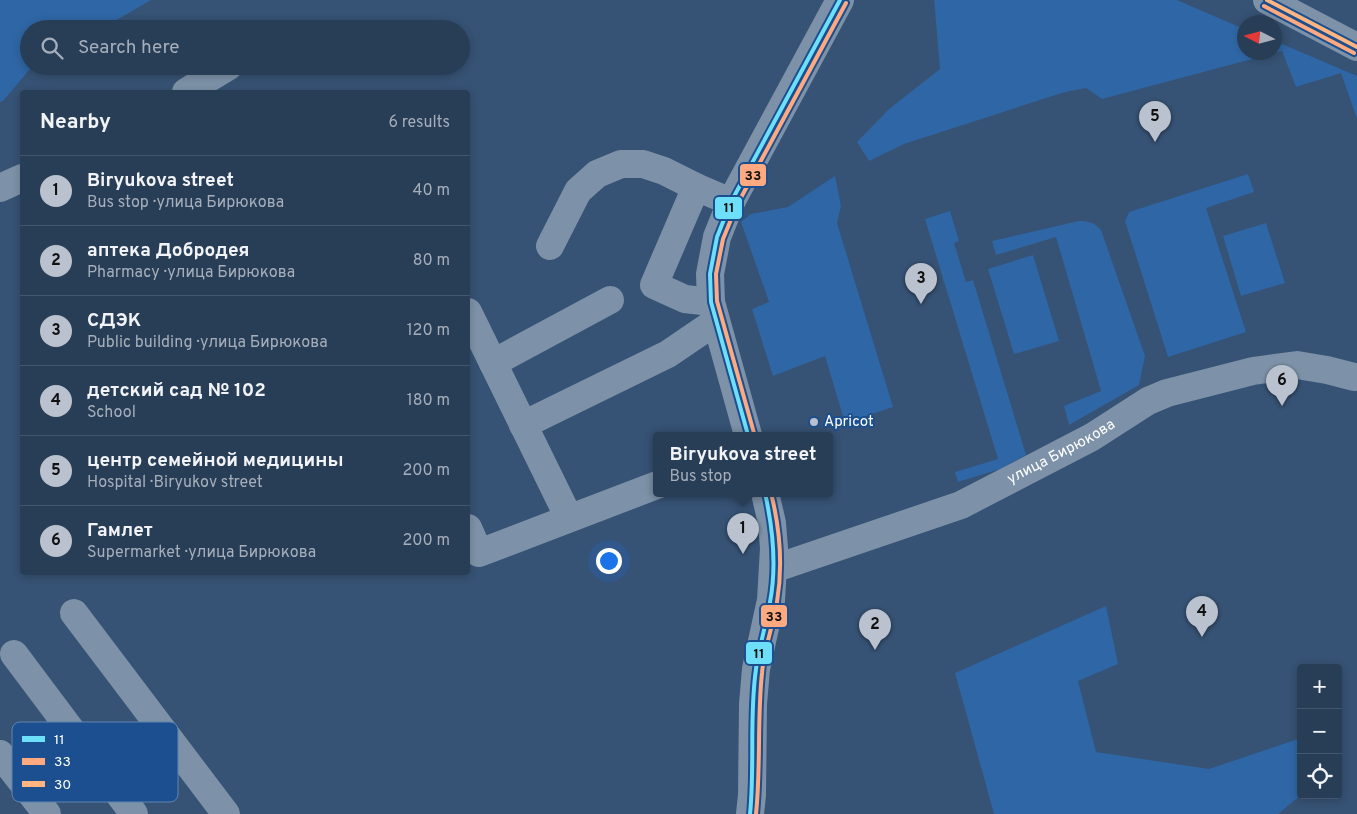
<!DOCTYPE html>
<meta charset="utf-8">
<style>
:root{--surface:#283e57;--page:#30455d;--text:#f1f3f6;--muted:#a5aeba;--line:#44576d;--accent:#b9c2ce}
body{margin:0;font-family:Overpass,sans-serif;background:var(--page);color:var(--text)}
.controls{position:absolute;right:15px;bottom:15px;display:grid;overflow:hidden;border-radius:5px;box-shadow:0 2px 8px #0003}
.controls button{width:45px;height:45px;display:grid;place-items:center;padding:0;border:0;border-bottom:1px solid var(--line);background:var(--surface);color:var(--text);font:25px sans-serif}
.compass{position:absolute;left:1237px;top:15px;width:45px;height:45px;border-radius:50%;background:var(--surface);box-shadow:0 2px 8px #0003;rotate:276deg}
.you{position:absolute;left:608px;top:560px;width:18px;height:18px;margin:-12px;border:4px solid #fff;border-radius:50%;background:#1a73e8;box-shadow:0 0 0 8px #1a73e833}
.badge{display:grid;place-items:center;width:32px;height:32px;border-radius:50%;background:var(--accent);color:#111;font-size:16px;font-weight:700}
.pin{position:absolute;translate:-50% -41px;filter:drop-shadow(0 1px 2px #0008)}
.pin::after{content:'';position:absolute;top:26px;width:18px;height:15px;background:inherit;clip-path:polygon(0 0,100% 0,50% 100%)}
.popup{position:absolute;left:653px;top:432px;width:180px;height:65px;box-sizing:border-box;display:grid;place-content:center;border-radius:5px;background:var(--surface);filter:drop-shadow(0 1px 4px #0005);font-size:16px;white-space:nowrap;color:var(--muted)}
.popup b{font-size:19px;color:var(--text)}
.popup::after{content:'';position:absolute;left:50%;top:100%;margin-left:-10px;border:10px solid transparent;border-top-color:var(--surface)}
.list{margin:0;padding:0;list-style:none}
h2{display:flex;justify-content:space-between;align-items:center;height:65px;margin:0;padding:0 20px;font-size:21px}
h2 small{font-size:16px;font-weight:400;color:var(--muted)}
.list li{display:grid;grid-template-columns:32px 1fr auto;gap:15px;align-items:center;box-sizing:border-box;height:70px;padding:0 20px;border-top:1px solid var(--line)}
.list b{display:block;font-size:19px;white-space:nowrap}
.list p{margin:0;font-size:16px;white-space:nowrap;color:var(--muted)}
.list em{font-size:16px;font-style:normal;color:var(--muted)}
.icon{flex:none;width:28px;height:28px;fill:none;stroke:currentColor;stroke-width:2;stroke-linecap:round;stroke-linejoin:round}
.map{position:relative;flex:none;width:1357px;height:814px;overflow:hidden}
.search{position:absolute;background:var(--surface);box-shadow:0 2px 8px #0003;left:20px;top:20px;width:450px;height:55px;display:flex;align-items:center;gap:12px;box-sizing:border-box;padding:0 18px;border-radius:28px;color:var(--muted);font-size:19px}
.panel{position:absolute;background:var(--surface);box-shadow:0 2px 8px #0003;left:20px;top:90px;width:450px;height:485px;border-radius:5px}
.map>svg:first-child{display:block}
</style>
<div class="map">
<svg width="1357" height="814" viewBox="0 0 1357 814">
<rect width="100%" height="100%" fill="#365274"/>
<path fill="#2f66a5" d="M0 0H151L101 29H29V66H35L29 70 3 101 0 102Z
M934 0H1177L1244 29V52H1274L1275 41 1357 76V119L1341 73 1296 87 1282 51 1102 99 1086 88 1065 92 904 144 869 161 857 142 889 109 940 69Z
M1248 174 1254 192 1206 208 1246 332 1168 357 1125 221 1129 212Z
M835 176 841 206 837 223 893 407 845 423 825 356 773 376 752 309 769 302 741 222 751 214 788 207Z
M950 211 959 241 954 243 966 282 973 280 1026 455 1000 469 958 482 955 472 998 459 925 219Z
M1079 221C1089 221 1095 223 1101 230L1145 356 1139 385 1069 425 1064 406 1101 391 1056 237 996 255 992 241Z
M1266 223 1285 283 1241 296 1223 236Z
M1033 255 1059 341 1014 354 988 269Z
M1106 606 1118 664 1078 681 1096 752 1209 769 1301 738V795L1278 814H994L955 673Z"/>
<g fill="none" stroke-linecap="round" stroke-linejoin="round">
<g stroke="#7d92a8" stroke-width="28">
<path d="M1267 0 1357 47"/>
<path d="M186 92 229 66"/>
<path d="M0 188 22 178"/>
<path d="M550 246 578 191 597 174 621 164H643L664 171 696 187"/>
<path d="M711 302 685 299 654 285 696 187 731 202"/>
<path d="M468 312 569 518"/>
<path d="M493 363 610 300"/>
<path d="M523 425 668 354 715 322"/>
<path d="M748 435 711 302 710 274 717 237 731 202 840 0"/>
<path d="M468 528 479 553 657 485"/>
<path id="s1" d="M773 569 961 505 1092 437 1148 401 1167 393 1253 371 1297 365 1327 370 1354 377"/>
<path d="M74 613 226 814"/>
<path d="M14 654 134 814"/>
<path d="M0 754 47 814"/>
<path d="M750 814 752 795 753 704 756 669 771 600 774 548 772 523 765 493"/>
</g>
<g stroke="#1b4f8f" stroke-width="8">
<path id="bus-1" d="M748 435 711 302 710 274 717 237 731 202 840 0
M750 814C755 766 749 717 756 669 759 647 766 625 770 602 777 566 773 529 765 493"/>
</g>
<g stroke="#1b4f8f" stroke-width="8">
<path id="bus-2" d="M1264 6 1354 53
M754 433 717 301 716 274 723 239 737 205 846 3
M756 814C761 767 757 720 762 673 764 649 773 626 777 602 783 566 780 529 771 493"/>
</g>
<g stroke="#1b4f8f" stroke-width="8">
<path id="bus-3" d="M1267 0 1357 47"/>
</g>
<use href="#bus-1" stroke="#6ddff8" stroke-width="4"/>
<use href="#bus-2" stroke="#ffa980" stroke-width="4"/>
<use href="#bus-3" stroke="#ffb580" stroke-width="4"/>
</g>
<circle fill="#b9c2ce" stroke="#1b4f8f" stroke-width="2" cx="814" cy="422" r="5"/>
<g text-anchor="middle" dominant-baseline="central" stroke-width="4" stroke-linejoin="round" paint-order="stroke">
<g font-size="15" fill="#fff" stroke="#1b4f8f" text-anchor="start">
<text x="824" y="422">Apricot</text>
</g>
<g font-size="15" fill="#fff" stroke="#1b4f8f">
<text stroke="none"><textPath href="#s1" startOffset="312">улица Бирюкова</textPath></text>
</g>
</g>
<rect x="12" y="722" width="166" height="80" rx="8" fill="#1b4f8f" stroke="#5f84b1" stroke-width="1"/>
<rect x="22" y="736" width="23" height="6" fill="#6ddff8"/>
<rect x="22" y="758" width="23" height="7" fill="#ffa980"/>
<rect x="22" y="781" width="23" height="6" fill="#ffb580"/>
<g font-size="14" fill="#fff">
<text x="54" y="744">11</text>
<text x="54" y="766">33</text>
<text x="54" y="789">30</text>
</g>
<g stroke="#1b4f8f" stroke-width="2">
<rect x="739" y="163" width="28" height="24" rx="5" fill="#ffa980"/>
<rect x="714" y="196" width="29" height="24" rx="5" fill="#6ddff8"/>
<rect x="760" y="604" width="28" height="24" rx="5" fill="#ffa980"/>
<rect x="745" y="641" width="28" height="24" rx="5" fill="#6ddff8"/>
</g>
<g font-size="14" text-anchor="middle" font-weight="bold" fill="#111">
<text x="753" y="180">33</text>
<text x="729" y="212">11</text>
<text x="774" y="621">33</text>
<text x="759" y="658">11</text>
</g>
</svg>
<div class="controls">
<button>+</button>
<button>−</button>
<button><svg class="icon" aria-label="locate" viewBox="0 0 24 24"><circle cx="12" cy="12" r="6"/><path d="M12 2v4M12 18v4M2 12h4M18 12h4"/></svg></button>
</div>
<svg class="compass" viewBox="-18 -18 36 36"><path d="M0-13l5 13h-10z" fill="#e53935"/><path d="M0 13l5-13h-10z" fill="#a5aeba"/></svg>
<div class="you"></div>
<div class="pin badge" style="left:743px;top:554px">1</div>
<div class="popup"><b>Biryukova street</b>Bus stop</div>
<div class="pin badge" style="left:875px;top:650px">2</div>
<div class="pin badge" style="left:921px;top:304px">3</div>
<div class="pin badge" style="left:1202px;top:637px">4</div>
<div class="pin badge" style="left:1155px;top:142px">5</div>
<div class="pin badge" style="left:1282px;top:406px">6</div>
<div class="search"><svg class="icon" aria-label="search" viewBox="0 0 24 24"><circle cx="10" cy="10" r="6"/><path d="M15 15l6 6"/></svg>Search here</div>
<section class="panel">
<h2>Nearby<small>6 results</small></h2>
<ul class="list">
<li><span class="badge">1</span><div><b>Biryukova street</b><p>Bus stop · улица Бирюкова</p></div><em>40 m</em></li>
<li><span class="badge">2</span><div><b>аптека Добродея</b><p>Pharmacy · улица Бирюкова</p></div><em>80 m</em></li>
<li><span class="badge">3</span><div><b>СДЭК</b><p>Public building · улица Бирюкова</p></div><em>120 m</em></li>
<li><span class="badge">4</span><div><b>детский сад № 102</b><p>School</p></div><em>180 m</em></li>
<li><span class="badge">5</span><div><b>центр семейной медицины</b><p>Hospital · Biryukov street</p></div><em>200 m</em></li>
<li><span class="badge">6</span><div><b>Гамлет</b><p>Supermarket · улица Бирюкова</p></div><em>200 m</em></li>
</ul>
</section>
</div>
